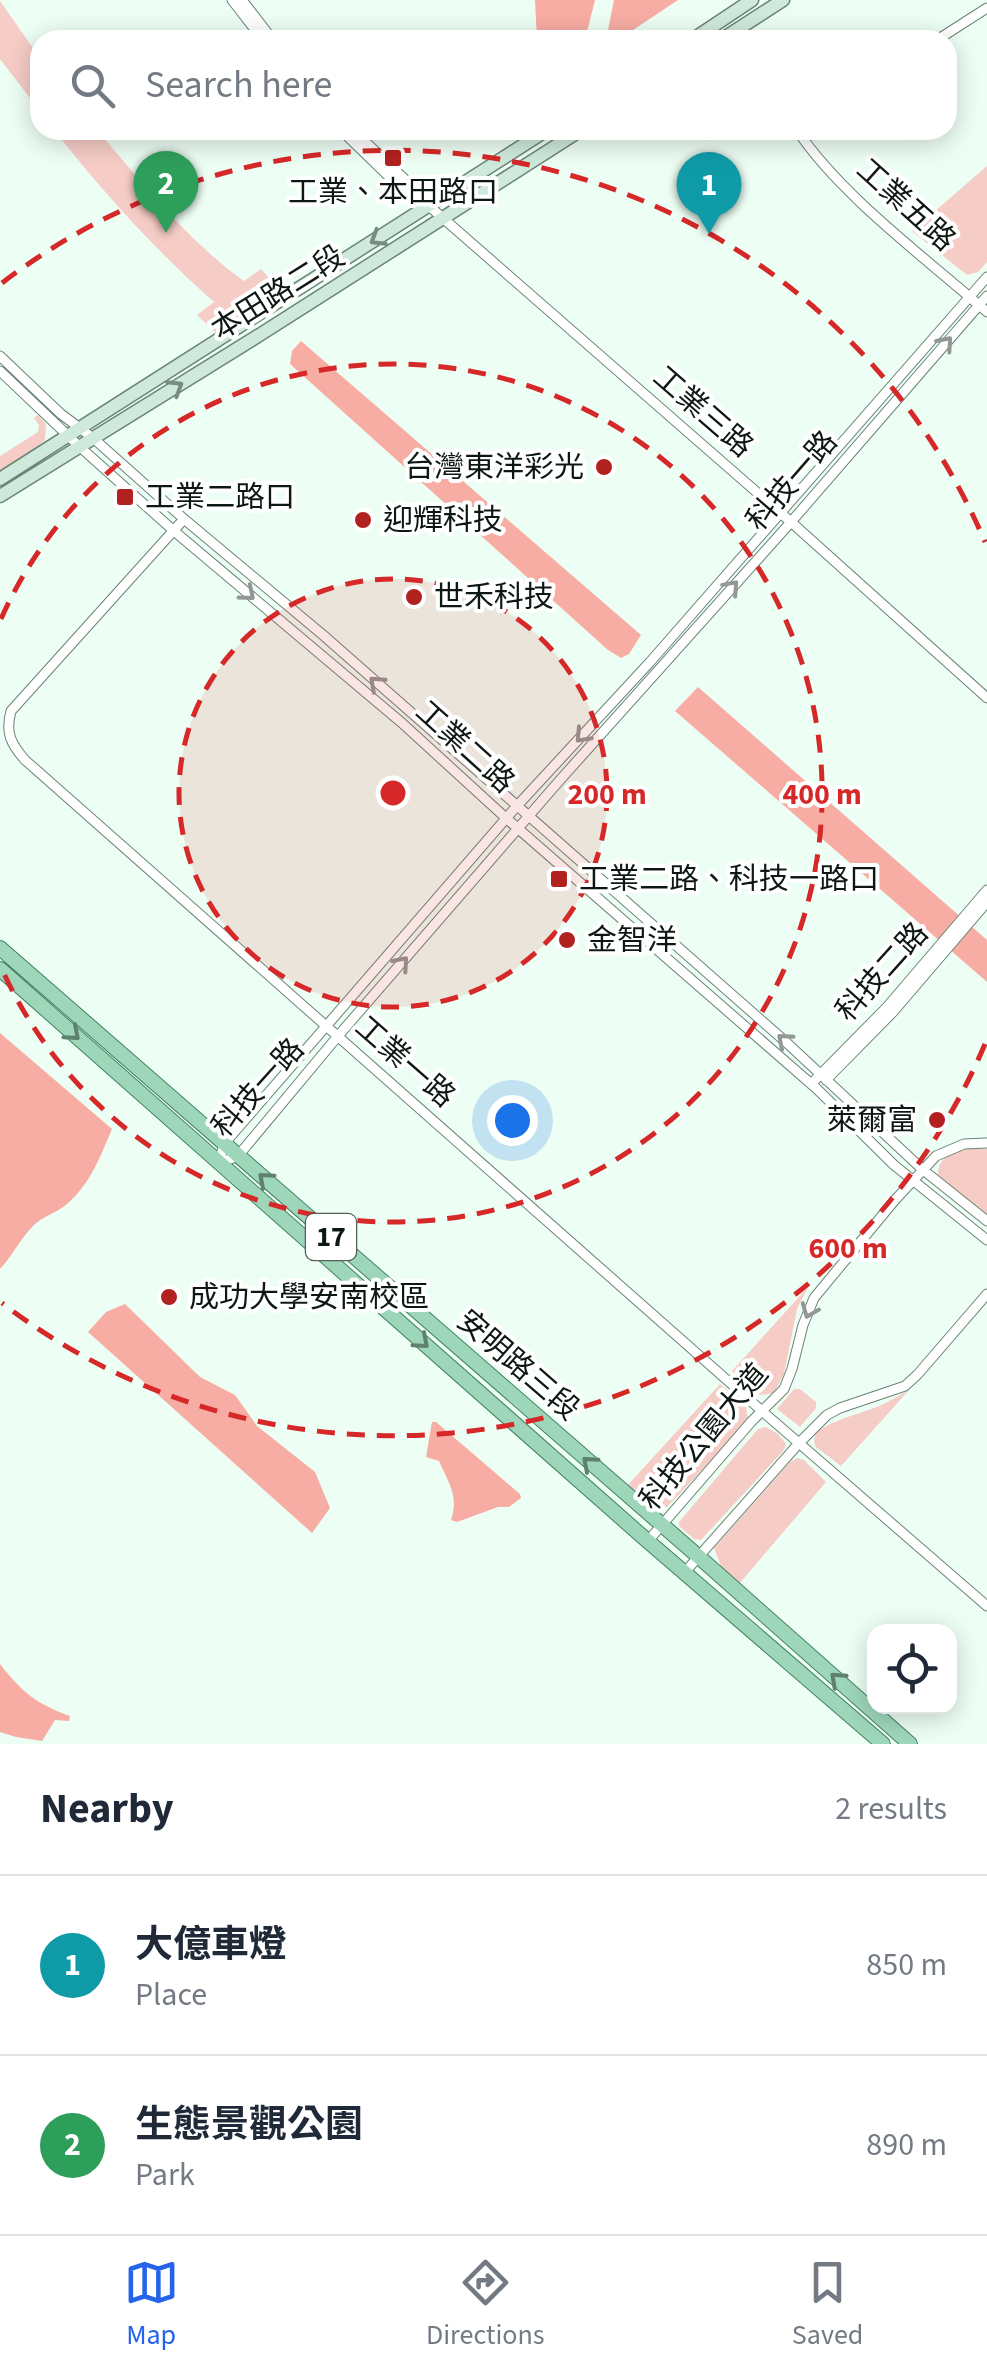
<!DOCTYPE html>
<meta charset="utf-8">
<style>
:root{--surface:#fff;--page:#f6f6f7;--text:#1f2937;--muted:#747a83;--line:#e0e1e3;--accent:#2563eb}
body{margin:0;font-family:"Source Sans 3","Noto Sans TC",sans-serif;background:var(--page);color:var(--text)}
.controls{position:absolute;right:30px;bottom:30px;display:grid;overflow:hidden;border-radius:20px;box-shadow:0 5px 25px #0003}
.controls button{width:90px;height:90px;display:grid;place-items:center;padding:0;border:0;border-bottom:2px solid var(--line);background:var(--surface);color:var(--text);font:50px sans-serif}
.you{position:absolute;left:512px;top:1120px;width:35px;height:35px;margin:-25px;border:8px solid #fff;border-radius:50%;background:#1a73e8;box-shadow:0 0 0 15px #1a73e833}
.badge{display:grid;place-items:center;width:65px;height:65px;border-radius:50%;background:var(--accent);color:#fff;font-size:32px;font-weight:700}
.pin{position:absolute;translate:-50% -82px;filter:drop-shadow(0 2px 5px #0008)}
.pin::after{content:'';position:absolute;top:52px;width:35px;height:30px;background:inherit;clip-path:polygon(0 0,100% 0,50% 100%)}
.list{margin:0;padding:0;list-style:none}
h2{display:flex;justify-content:space-between;align-items:center;height:130px;margin:0;padding:0 40px;font-size:42px}
h2 small{font-size:32px;font-weight:400;color:var(--muted)}
.list li{display:grid;grid-template-columns:65px 1fr auto;gap:30px;align-items:center;box-sizing:border-box;height:180px;padding:0 40px;border-top:2px solid var(--line)}
.list b{display:block;font-size:38px;white-space:nowrap}
.list p{margin:0;font-size:32px;white-space:nowrap;color:var(--muted)}
.list em{font-size:32px;font-style:normal;color:var(--muted)}
.icon{flex:none;width:55px;height:55px;fill:none;stroke:currentColor;stroke-width:2;stroke-linecap:round;stroke-linejoin:round}
.map{position:relative;flex:none;width:987px;height:1744px;overflow:hidden}
.search{position:absolute;background:var(--surface);box-shadow:0 5px 25px #0003;left:30px;right:30px;top:30px;height:110px;display:flex;align-items:center;gap:25px;box-sizing:border-box;padding:0 35px;border-radius:30px;color:var(--muted);font-size:38px}
.sheet{height:490px;background:var(--surface)}
nav{display:flex;justify-content:space-around;align-items:center;box-sizing:border-box;height:140px;border-top:2px solid var(--line);background:var(--surface);font-size:28px;color:var(--muted)}
nav a{display:grid;justify-items:center;gap:5px}
nav .on{color:var(--accent)}
.map>svg:first-child{display:block}
</style>
<div class="map">
<svg width="987" height="1744" viewBox="0 0 987 1744">
<rect width="100%" height="100%" fill="#edfef4"/>
<path fill="#f6ccc6" d="M0 1 40 58V111L0 59Z
M54 130H97C143 183 186 240 244 281L261 269 283 293 216 333 197 315 214 302C155 250 103 192 54 130Z
M987 166V262L978 272 967 275 912 231Z
M38 415 46 424 45 440 36 448 0 471V456L38 432 39 425 34 418Z
M982 1147 987 1149V1217L938 1175C937 1152 963 1149 982 1147Z
M808 1287 797 1309 784 1374 774 1393 760 1395 732 1371Z
M720 1384 746 1406 748 1421 667 1507 654 1506 651 1508 626 1487Z
M794 1389H800L816 1402V1408L800 1427 777 1409Z
M909 1390 841 1466 816 1447 814 1442 816 1432C838 1418 856 1415 879 1406 889 1402 899 1395 909 1390Z
M766 1427 778 1434 786 1444 784 1450 701 1540 694 1539 679 1526V1522L758 1429Z
M797 1458 804 1460 826 1482 739 1584 722 1569 714 1548 790 1462Z"/>
<path fill="#f7ada3" d="M535 0H595L585 40H537Z
M614 0H678L618 40H606Z
M301 341 641 635 629 654 621 658 608 650 290 364 292 351Z
M698 687 987 940V982L675 711Z
M0 1033 112 1129C100 1157 91 1183 67 1204 57 1213 43 1216 34 1225 20 1239 13 1255 0 1269Z
M125 1304 200 1377 235 1395 257 1426 315 1472 330 1508 312 1533 88 1332 106 1312Z
M432 1422H436L520 1494 521 1498 509 1507H498L457 1522 451 1520C459 1496 449 1484 439 1461L426 1457Z
M0 1664C21 1691 36 1704 70 1716L69 1721 55 1720 42 1741 16 1737 0 1732Z"/>
<g fill="none" stroke-linecap="round" stroke-linejoin="round">
<g stroke="#6a8475" stroke-width="11">
<path id="street" d="M232 0 263 40
M242 0 273 40
M937 40 987 8
M341 130 408 195 422 203
M353 130 416 190 429 206 791 522 987 698
M797 130C841 196 927 259 987 312
M0 356 61 414 93 438 184 519 323 635 787 1043 922 1169 987 1221
M0 371 80 447 174 531 402 723 507 819 817 1089 894 1165 987 1240
M184 519 11 711C5 733 11 744 25 760L762 1411 987 1606
M826 1080 893 1012 987 902
M811 1084 887 1007 987 890
M219 1163 224 1144 516 807 650 662 987 277
M219 1163 238 1156 338 1036 560 780 791 522 987 296
M648 1541 751 1422 784 1389 792 1369 803 1325 814 1298 895 1200 936 1156 964 1144 987 1143
M685 1572 800 1442 827 1415 840 1408 905 1386 918 1374 987 1294"/>
</g>
<g stroke="#6a8475" stroke-width="15">
<path id="secondary" d="M692 40 752 0
M721 40 783 0
M0 479 547 130
M0 496 261 334 581 130"/>
</g>
<g stroke="#428162" stroke-width="16">
<path id="primary" d="M0 948 699 1557 910 1744
M0 969 643 1537 883 1744"/>
</g>
<use href="#street" stroke="#fff" stroke-width="9"/>
<use href="#secondary" stroke="#cfeadc" stroke-width="12"/>
<use href="#primary" stroke="#9ed6ba" stroke-width="14"/>
</g>
<defs><path id="oneway-chevron" d="M-2-3.5L2.5 0L-2 3.5" fill="none" stroke-width="1.6" stroke-linecap="round" stroke-linejoin="round" transform="scale(2.5)"/></defs>
<g stroke="#788c82">
<use href="#oneway-chevron" transform="translate(377 239) rotate(148)"/>
<use href="#oneway-chevron" transform="translate(176 387) rotate(-32)"/>
</g>
<g stroke="#939795">
<use href="#oneway-chevron" transform="translate(946 343) rotate(-49)"/>
<use href="#oneway-chevron" transform="translate(732 587) rotate(-48)"/>
<use href="#oneway-chevron" transform="translate(248 594) rotate(40)"/>
<use href="#oneway-chevron" transform="translate(376 683) rotate(-138)"/>
<use href="#oneway-chevron" transform="translate(582 736) rotate(133)"/>
<use href="#oneway-chevron" transform="translate(402 963) rotate(-49)"/>
<use href="#oneway-chevron" transform="translate(784 1040) rotate(-139)"/>
<use href="#oneway-chevron" transform="translate(809 1311) rotate(112)"/>
</g>
<g stroke="#5d806f">
<use href="#oneway-chevron" transform="translate(73 1034) rotate(41)"/>
<use href="#oneway-chevron" transform="translate(265 1179) rotate(-139)"/>
<use href="#oneway-chevron" transform="translate(422 1342) rotate(41)"/>
<use href="#oneway-chevron" transform="translate(589 1463) rotate(-139)"/>
<use href="#oneway-chevron" transform="translate(837 1679) rotate(-138)"/>
</g>
<circle cx="393" cy="793" r="214" fill="#d62828" fill-opacity=".12"/>
<g fill="none" stroke="#d62828" stroke-width="5" stroke-dasharray="18 12">
<circle cx="393" cy="793" r="214"/>
<path d="M1 619A429 429 0 1 1 1 967"/>
<path d="M985 1044A643 643 0 0 1 2 1303M2 283A643 643 0 0 1 985 542"/>
</g>
<g fill="#b1211f" stroke="#fff" stroke-width="4">
<rect x="383" y="148" width="20" height="20" rx="5"/>
<circle cx="604" cy="467" r="10"/>
<rect x="115" y="487" width="20" height="20" rx="5"/>
<circle cx="363" cy="520" r="10"/>
<circle cx="414" cy="597" r="10"/>
<rect x="549" y="869" width="20" height="20" rx="5"/>
<circle cx="567" cy="940" r="10"/>
<circle cx="937" cy="1120" r="10"/>
<circle cx="169" cy="1297" r="10"/>
</g>
<g text-anchor="middle" dominant-baseline="central" stroke-width="8" stroke-linejoin="round" paint-order="stroke">
<rect fill="#fff" stroke="#565d5a" stroke-width="2.5" x="306" y="1214" width="50" height="46" rx="8"/>
<g font-size="28" font-weight="bold" fill="#0e1813">
<text x="331" y="1237">17</text>
</g>
<g font-size="30" fill="#0e1813" stroke="#fff" text-anchor="start">
<text x="393" y="192" text-anchor="middle">工業、本田路口</text>
<text x="584" y="467" text-anchor="end">台灣東洋彩光</text>
<text x="145" y="497">工業二路口</text>
<text x="383" y="520">迎輝科技</text>
<text x="434" y="597">世禾科技</text>
<text x="579" y="879">工業二路、科技一路口</text>
<text x="587" y="940">金智洋</text>
<text x="917" y="1120" text-anchor="end">萊爾富</text>
<text x="189" y="1297">成功大學安南校區</text>
</g>
<g font-size="30" fill="#0e1813" stroke="#fff">
<text transform="translate(906 205) rotate(42)">工業五路</text>
<text transform="translate(278 293) rotate(-32)">本田路二段</text>
<text transform="translate(703 412) rotate(41)">工業三路</text>
<text transform="translate(792 481) rotate(-49)">科技一路</text>
<text transform="translate(465 747) rotate(42)">工業二路</text>
<text transform="translate(882 972) rotate(-48)">科技二路</text>
<text transform="translate(405 1062) rotate(41)">工業一路</text>
<text transform="translate(258 1088) rotate(-48)">科技一路</text>
<text transform="translate(518 1365) rotate(41)">安明路三段</text>
<text transform="translate(704 1437) rotate(-50)">科技公園大道</text>
</g>
</g>
<circle cx="393" cy="793" r="15" fill="#d62828" stroke="#fff" stroke-width="5"/>
<g font-size="30" text-anchor="middle" font-weight="bold" fill="#d62828" stroke="#fff" stroke-width="8" stroke-linejoin="round" paint-order="stroke">
<text x="607" y="804">200 m</text>
<text x="822" y="804">400 m</text>
<text x="848" y="1258">600 m</text>
</g>
</svg>
<div class="controls">
<button><svg class="icon" aria-label="locate" viewBox="0 0 24 24"><circle cx="12" cy="12" r="6"/><path d="M12 2v4M12 18v4M2 12h4M18 12h4"/></svg></button>
</div>
<div class="you"></div>
<div class="pin badge" style="left:709px;top:234px;background:#0f9aa8">1</div>
<div class="pin badge" style="left:166px;top:233px;background:#2e9e5b">2</div>
<div class="search"><svg class="icon" aria-label="search" viewBox="0 0 24 24"><circle cx="10" cy="10" r="6"/><path d="M15 15l6 6"/></svg>Search here</div>
</div>
<section class="sheet">
<h2>Nearby<small>2 results</small></h2>
<ul class="list">
<li><span class="badge" style="background:#0f9aa8">1</span><div><b>大億車燈</b><p>Place</p></div><em>850 m</em></li>
<li><span class="badge" style="background:#2e9e5b">2</span><div><b>生態景觀公園</b><p>Park</p></div><em>890 m</em></li>
</ul>
</section>
<nav>
<a class="on"><svg class="icon" aria-label="map" viewBox="0 0 24 24"><path d="M3 6l6-2 6 2 6-2v14l-6 2-6-2-6 2zM9 4v14M15 6v14"/></svg>Map</a>
<a><svg class="icon" aria-label="directions" viewBox="0 0 24 24"><path d="M12 3l9 9-9 9-9-9zM9 14v-3h6M13 9l2 2-2 2"/></svg>Directions</a>
<a><svg class="icon" aria-label="saved" viewBox="0 0 24 24"><path d="M7 4h10v16l-5-4-5 4z"/></svg>Saved</a>
</nav>
